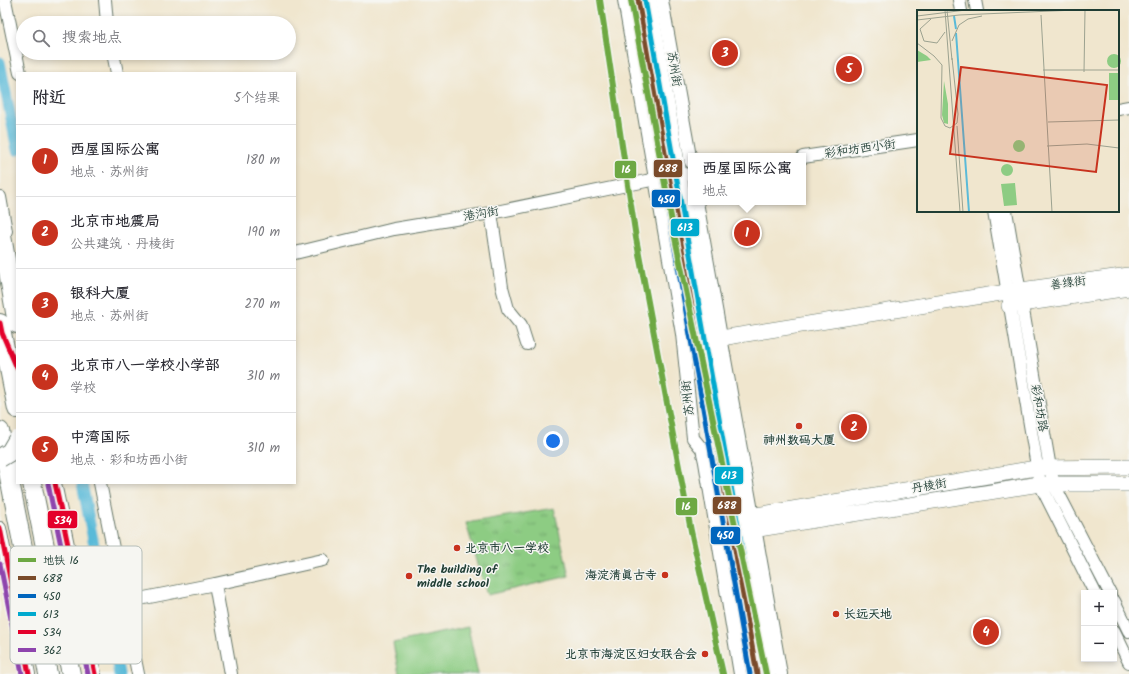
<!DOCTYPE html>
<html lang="zh">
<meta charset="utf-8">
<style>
:root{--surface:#fff;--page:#f2f2f3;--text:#2b2b33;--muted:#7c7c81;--line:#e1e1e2;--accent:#c8321e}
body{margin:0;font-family:Kalam,"LXGW WenKai TC",sans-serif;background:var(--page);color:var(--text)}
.controls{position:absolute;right:12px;bottom:12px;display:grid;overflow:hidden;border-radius:0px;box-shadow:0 2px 6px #0003}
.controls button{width:36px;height:36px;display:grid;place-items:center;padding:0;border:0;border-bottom:1px solid var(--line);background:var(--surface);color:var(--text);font:20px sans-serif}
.you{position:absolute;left:553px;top:441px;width:14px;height:14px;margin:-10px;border:3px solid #fff;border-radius:50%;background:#1a73e8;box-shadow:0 0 0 6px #1a73e833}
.badge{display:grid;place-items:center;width:26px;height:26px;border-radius:50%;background:var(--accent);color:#fff;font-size:13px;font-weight:700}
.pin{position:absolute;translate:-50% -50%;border:2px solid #fff;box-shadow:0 1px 4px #0006}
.popup{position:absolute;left:688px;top:153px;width:118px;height:52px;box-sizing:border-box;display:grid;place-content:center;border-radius:0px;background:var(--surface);filter:drop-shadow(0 1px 3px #0005);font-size:13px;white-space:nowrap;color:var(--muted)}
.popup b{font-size:15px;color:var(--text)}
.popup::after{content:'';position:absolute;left:50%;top:100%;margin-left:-8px;border:8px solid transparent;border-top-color:var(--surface)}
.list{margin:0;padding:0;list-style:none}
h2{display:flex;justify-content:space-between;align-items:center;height:52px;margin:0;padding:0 16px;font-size:17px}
h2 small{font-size:13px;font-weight:400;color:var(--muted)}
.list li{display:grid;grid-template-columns:26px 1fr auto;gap:12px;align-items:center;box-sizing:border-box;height:72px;padding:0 16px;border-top:1px solid var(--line)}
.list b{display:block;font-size:15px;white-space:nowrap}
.list p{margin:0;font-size:13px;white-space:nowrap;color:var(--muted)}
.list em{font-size:13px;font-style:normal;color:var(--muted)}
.icon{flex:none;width:22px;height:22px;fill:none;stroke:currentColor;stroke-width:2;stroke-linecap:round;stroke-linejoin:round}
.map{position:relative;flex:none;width:1129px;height:674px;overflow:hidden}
.search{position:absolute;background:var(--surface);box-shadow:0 2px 6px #0003;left:16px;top:16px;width:280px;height:44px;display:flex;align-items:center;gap:10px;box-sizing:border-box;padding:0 14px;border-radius:22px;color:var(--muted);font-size:15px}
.panel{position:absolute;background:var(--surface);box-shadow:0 2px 6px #0003;left:16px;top:72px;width:280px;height:412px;border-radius:0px}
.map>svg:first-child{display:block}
</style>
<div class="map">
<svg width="1129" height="674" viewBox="0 0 1129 674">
<defs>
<pattern id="grass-tufts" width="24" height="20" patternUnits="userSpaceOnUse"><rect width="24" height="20" fill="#8dcc83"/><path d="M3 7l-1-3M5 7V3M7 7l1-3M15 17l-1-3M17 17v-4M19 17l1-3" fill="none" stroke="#73a76c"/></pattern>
</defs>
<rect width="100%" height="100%" fill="#f6f6f2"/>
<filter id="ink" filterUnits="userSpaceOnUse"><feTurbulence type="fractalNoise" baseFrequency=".025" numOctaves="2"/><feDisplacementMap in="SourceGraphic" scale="8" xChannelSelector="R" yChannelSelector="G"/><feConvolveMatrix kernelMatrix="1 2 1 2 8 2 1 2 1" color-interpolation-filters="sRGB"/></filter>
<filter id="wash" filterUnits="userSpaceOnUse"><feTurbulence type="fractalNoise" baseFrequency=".012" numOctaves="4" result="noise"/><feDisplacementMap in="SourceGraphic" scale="16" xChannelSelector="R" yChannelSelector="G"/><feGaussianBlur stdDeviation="0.9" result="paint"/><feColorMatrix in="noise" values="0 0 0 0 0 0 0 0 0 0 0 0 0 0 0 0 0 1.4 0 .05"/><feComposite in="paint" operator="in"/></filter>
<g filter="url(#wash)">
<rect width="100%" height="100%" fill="#f0e6ce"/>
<path fill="url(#grass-tufts)" stroke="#56845c" d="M554 508 569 576 487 595 466 523Z"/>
<path fill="#8dcc83" stroke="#56845c" d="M468 627 478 674H399L393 643Z"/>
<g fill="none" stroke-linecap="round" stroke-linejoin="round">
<path stroke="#5abad8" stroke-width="11" d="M0 62 17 150
M82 483 119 674"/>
</g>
</g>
<g filter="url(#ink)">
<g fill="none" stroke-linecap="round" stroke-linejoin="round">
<g stroke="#68786a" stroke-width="14">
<path id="minor" d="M5 0 20 73
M105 0 107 23
M624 0 682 334 693 438 702 449 705 462 740 674
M662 0 691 162
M959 0 961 11
M975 0 977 11
M113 53 117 73
M1118 109 1129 107
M803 157 918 140
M0 197 6 231
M697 202 781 674
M994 211 1040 484 1095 593
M1006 211 1050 468 1054 485 1110 593
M491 213 502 287 508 309 521 325 527 344
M295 253 394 229 491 213 646 181 691 174
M55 483 95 674
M100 483 138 674
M0 528 29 674
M215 584 231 674
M1114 601 1129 631
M124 602 215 584 323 560
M1114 631 1129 662"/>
</g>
<g stroke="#68786a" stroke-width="16">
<path id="major" d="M638 0C676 225 719 449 757 674
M649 0 684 203 712 353 718 382 768 674
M1009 306 1129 288
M721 338 1007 292 1129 275
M732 519 1036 468 1129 467
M734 533 1040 484H1129"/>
</g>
<g stroke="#68786a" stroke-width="20">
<path id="highway" d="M0 224 17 324
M0 323 17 409
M0 431 48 674
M32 483 71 674"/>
</g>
<use href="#minor" stroke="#fff" stroke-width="12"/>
<use href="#major" stroke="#fff" stroke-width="15"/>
<use href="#highway" stroke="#fff" stroke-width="18"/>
<g stroke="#68786a" stroke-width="20" stroke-linecap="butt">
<path id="highway-bridge" d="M0 458 10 452 17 440"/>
</g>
<use href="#highway-bridge" stroke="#fff" stroke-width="18"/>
<g stroke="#f6f6f2" stroke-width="8">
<path id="bus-1" d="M638 0 757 674"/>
</g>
<g stroke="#f6f6f2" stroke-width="8">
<path id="bus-2" d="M631 1 750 674"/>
</g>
<g stroke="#f6f6f2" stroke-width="8">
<path id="bus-3" d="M645 0 764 673"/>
</g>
<g stroke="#f6f6f2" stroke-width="8">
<path id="bus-4" d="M0 323 2 333 17 368
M55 483 95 674
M0 528 29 674"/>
</g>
<g stroke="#f6f6f2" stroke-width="8">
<path id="bus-5" d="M48 484 88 674
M0 564 22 674"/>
</g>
<use href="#bus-1" stroke="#7a4b2a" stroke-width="5"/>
<use href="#bus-2" stroke="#0065bd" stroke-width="5"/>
<use href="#bus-3" stroke="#00a9ce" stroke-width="5"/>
<use href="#bus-4" stroke="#e4002b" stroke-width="5"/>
<use href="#bus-5" stroke="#8e44ad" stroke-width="5"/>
<g stroke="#f6f6f2" stroke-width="9">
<path id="metro-1" d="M600 0 636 238 691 531 723 674
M631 0 674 233 766 674"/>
</g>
<use href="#metro-1" stroke="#6da843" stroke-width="6"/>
</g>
</g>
<g fill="#c8321e" stroke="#f6f6f2" stroke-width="1.5">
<circle cx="799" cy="426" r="4"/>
<circle cx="457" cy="548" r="4"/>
<circle cx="665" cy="575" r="4"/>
<circle cx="409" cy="576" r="4"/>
<circle cx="836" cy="614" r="4"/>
<circle cx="705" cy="654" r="4"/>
</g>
<g text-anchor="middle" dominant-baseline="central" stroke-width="3" stroke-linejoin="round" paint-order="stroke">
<g font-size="12" fill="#1f3d34" stroke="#f6f6f2">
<text transform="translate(674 69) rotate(80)">苏州街</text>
<text transform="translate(860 149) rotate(-8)">彩和坊西小街</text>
<text transform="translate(481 214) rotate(-10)">港沟街</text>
<text transform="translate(1068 283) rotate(-8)">善缘街</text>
<text transform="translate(688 398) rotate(-96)">苏州街</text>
<text transform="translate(1039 408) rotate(80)">彩和坊路</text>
<text transform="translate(929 486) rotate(-10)">丹棱街</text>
</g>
<g font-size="12" font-weight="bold" fill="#1f3d34" stroke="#f6f6f2" text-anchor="start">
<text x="799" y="440" text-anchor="middle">神州数码大厦</text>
<text x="465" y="548">北京市八一学校</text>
<text x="417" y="569">The building of<tspan x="417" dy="14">middle school</tspan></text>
<text x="657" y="575" text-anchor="end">海淀清真古寺</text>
<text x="844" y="614">长远天地</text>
<text x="697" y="654" text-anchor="end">北京市海淀区妇女联合会</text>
</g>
</g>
<g transform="translate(917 10)">
<rect width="202" height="202" fill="#f0e6ce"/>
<path d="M0 40 10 46 14 50 0 52ZM27 71 31 94V114L27 113 25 105ZM96 136a6 6 0 1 1 12 0a6 6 0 1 1-12 0Z" fill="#8dcc83"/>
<path d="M190 51a7 7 0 1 1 14 0a7 7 0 1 1-14 0ZM192 63H202V90H192ZM84 160a6 6 0 1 1 12 0a6 6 0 1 1-12 0ZM98 173 100 195 87 196 84 174Z" fill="#8dcc83"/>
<path fill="none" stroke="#5abad8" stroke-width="2" d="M37 6 39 19M39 23 52 202"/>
<path fill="none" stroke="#9ca290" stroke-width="1" d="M28 0 43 202M30 0 35 50M124 5 135 202M0 6 49 0M14 9 3 19 7 31 20 33 28 22M0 10 42 5 159 0M35 31 42 15 51 9 65 6M0 33 17 46 25 55 24 108 28 116 33 118 40 113 41 104 35 48M126 60H202M167 62 168 0M131 112 202 110M40 116 46 202M130 136 170 134 202 138"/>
<path fill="#c8321e" fill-opacity="0.15" stroke="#c8321e" stroke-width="2" d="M44 57 190 75 179 162 33 144Z"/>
<rect width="202" height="202" fill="none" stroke="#1f3d34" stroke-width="2"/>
</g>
<rect x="10" y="546" width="132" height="118" rx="6" fill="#f6f6f2" stroke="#b6beb9" stroke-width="1"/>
<rect x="18" y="558" width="18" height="4" fill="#6da843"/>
<rect x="18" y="576" width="18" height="4" fill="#7a4b2a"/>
<rect x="18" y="594" width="18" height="4" fill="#0065bd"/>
<rect x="18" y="612" width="18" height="4" fill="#00a9ce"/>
<rect x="18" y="630" width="18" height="4" fill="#e4002b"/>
<rect x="18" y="648" width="18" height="4" fill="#8e44ad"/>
<g font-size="11" fill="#1f3d34">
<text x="43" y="564">地铁 16</text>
<text x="43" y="582">688</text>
<text x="43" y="600">450</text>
<text x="43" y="618">613</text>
<text x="43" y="636">534</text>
<text x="43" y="654">362</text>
</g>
<g stroke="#f6f6f2" stroke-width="1.5">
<rect x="653" y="159" width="30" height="19" rx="4" fill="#7a4b2a"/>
<rect x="614" y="160" width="23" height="19" rx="4" fill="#6da843"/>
<rect x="651" y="189" width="30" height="19" rx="4" fill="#0065bd"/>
<rect x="670" y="218" width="30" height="19" rx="4" fill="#00a9ce"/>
<rect x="714" y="466" width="30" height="19" rx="4" fill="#00a9ce"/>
<rect x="712" y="496" width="30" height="19" rx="4" fill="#7a4b2a"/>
<rect x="675" y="497" width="23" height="19" rx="4" fill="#6da843"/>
<rect x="47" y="510" width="31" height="19" rx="4" fill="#e4002b"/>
<rect x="710" y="526" width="31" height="19" rx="4" fill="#0065bd"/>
</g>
<g font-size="11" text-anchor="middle" font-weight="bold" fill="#fff">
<text x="668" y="172">688</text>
<text x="626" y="173">16</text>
<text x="666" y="203">450</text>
<text x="685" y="231">613</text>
<text x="729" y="479">613</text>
<text x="727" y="509">688</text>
<text x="686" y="510">16</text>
<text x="63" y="524">534</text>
<text x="725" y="539">450</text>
</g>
</svg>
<div class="controls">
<button>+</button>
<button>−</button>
</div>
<div class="you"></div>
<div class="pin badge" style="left:747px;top:233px">1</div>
<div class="popup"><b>西屋国际公寓</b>地点</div>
<div class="pin badge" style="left:854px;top:427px">2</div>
<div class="pin badge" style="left:725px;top:53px">3</div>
<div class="pin badge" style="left:986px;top:632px">4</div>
<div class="pin badge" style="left:849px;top:69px">5</div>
<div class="search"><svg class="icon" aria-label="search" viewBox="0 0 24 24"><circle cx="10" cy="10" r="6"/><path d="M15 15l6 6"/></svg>搜索地点</div>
<section class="panel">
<h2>附近<small>5个结果</small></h2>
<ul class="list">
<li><span class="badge">1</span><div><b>西屋国际公寓</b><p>地点 · 苏州街</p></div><em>180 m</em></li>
<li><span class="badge">2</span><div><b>北京市地震局</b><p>公共建筑 · 丹棱街</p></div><em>190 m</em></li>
<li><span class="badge">3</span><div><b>银科大厦</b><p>地点 · 苏州街</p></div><em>270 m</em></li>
<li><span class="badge">4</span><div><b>北京市八一学校小学部</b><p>学校</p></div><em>310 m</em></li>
<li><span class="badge">5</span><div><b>中湾国际</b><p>地点 · 彩和坊西小街</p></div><em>310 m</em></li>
</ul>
</section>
</div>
